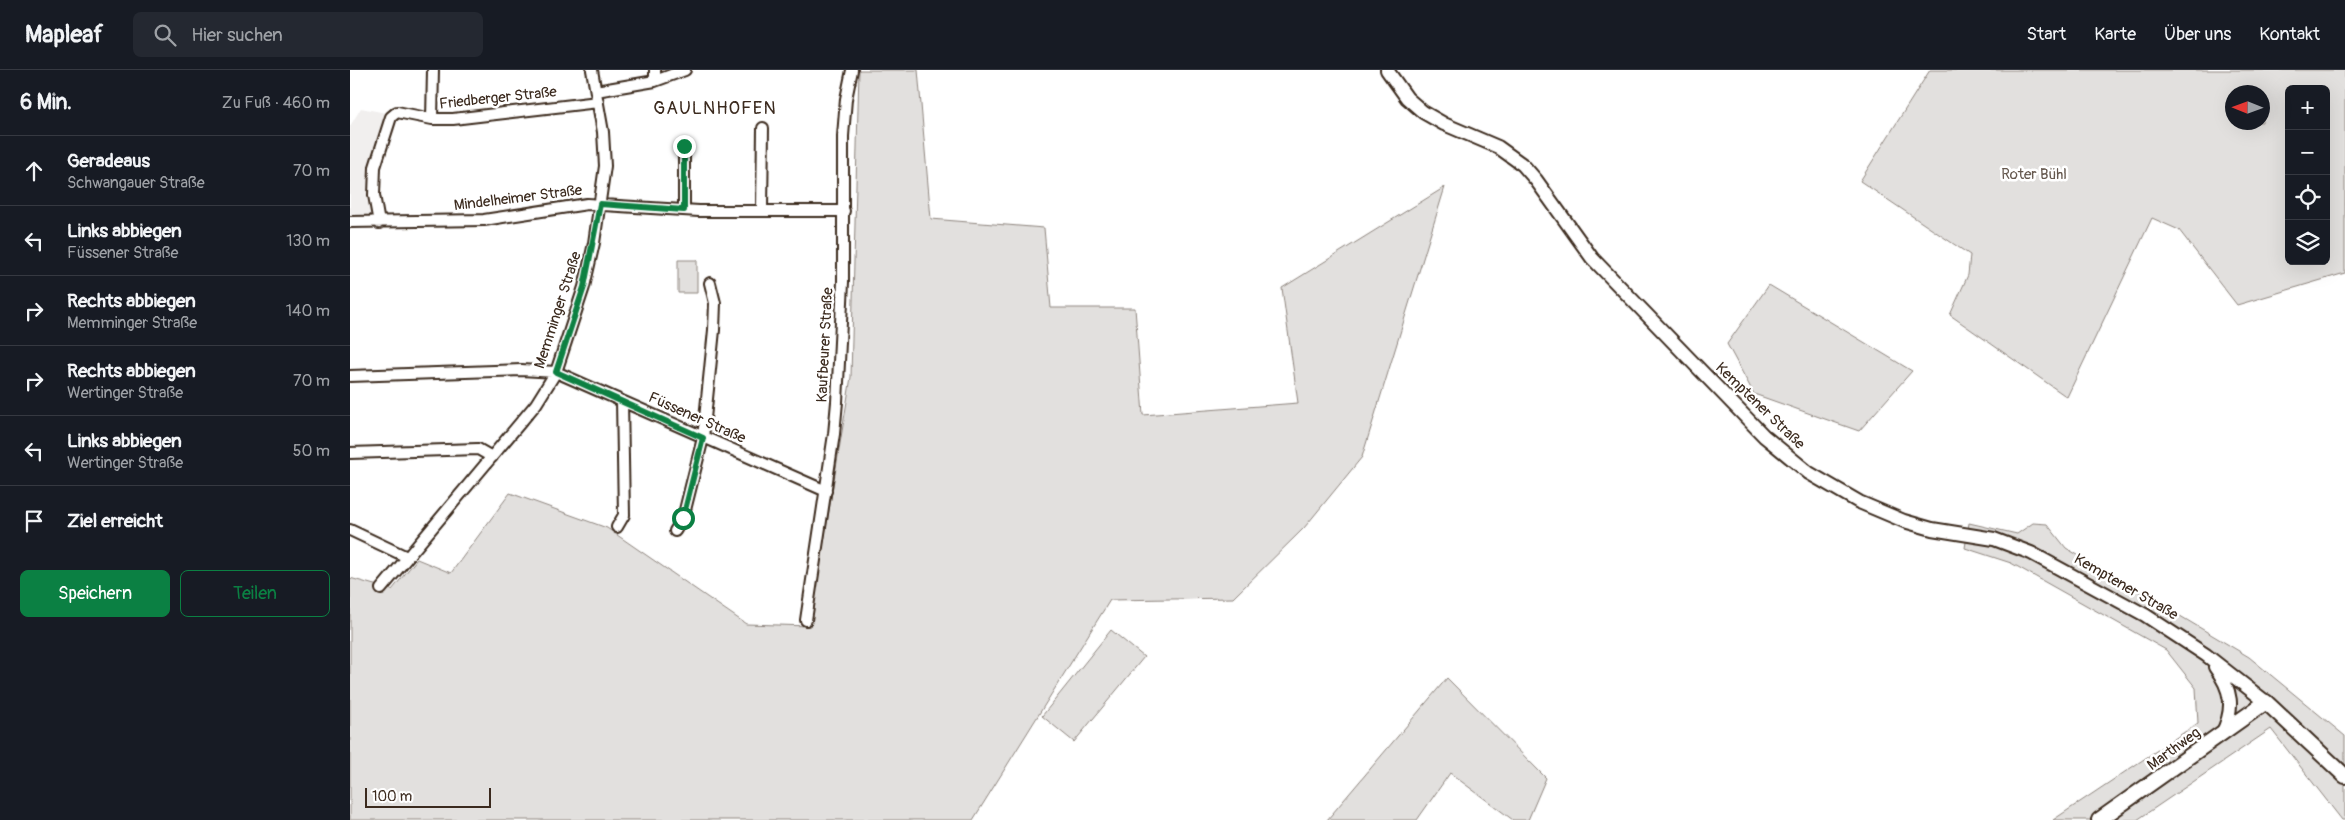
<!DOCTYPE html>
<html lang="de">
<meta charset="utf-8">
<style>
:root{--surface:#171b24;--page:#242831;--text:#f1f3f6;--muted:#9ea1a6;--line:#363941;--accent:#0b8043}
body{margin:0;font-family:Pangolin,sans-serif;background:var(--page);color:var(--text)}
.controls{position:absolute;right:15px;top:15px;display:grid;overflow:hidden;border-radius:8px;box-shadow:0 5px 20px #0002}
.controls button{width:45px;height:45px;display:grid;place-items:center;padding:0;border:0;border-bottom:1px solid var(--line);background:var(--surface);color:var(--text);font:25px sans-serif}
.compass{position:absolute;left:1875px;top:15px;width:45px;height:45px;border-radius:50%;background:var(--surface);box-shadow:0 5px 20px #0002;rotate:271deg}
.scale{position:absolute;left:15px;bottom:12px;width:126px;box-sizing:border-box;padding-left:5px;border:2px solid #3b2a1e;border-top:0;font-size:14px;line-height:18px;white-space:nowrap;color:#3b2a1e;-webkit-text-stroke:4px #fff;paint-order:stroke}
.stop{position:absolute;width:15px;height:15px;margin:-11px;border:4px solid #0b8043;border-radius:50%;background:#fff}
.stop.end{background:#0b8043;border-color:#fff;box-shadow:0 1px 5px #0008}
.list{margin:0;padding:0;list-style:none}
h2{display:flex;justify-content:space-between;align-items:center;height:65px;margin:0;padding:0 20px;font-size:21px}
h2 small{font-size:16px;font-weight:400;color:var(--muted)}
.list li{display:grid;grid-template-columns:32px 1fr auto;gap:15px;align-items:center;box-sizing:border-box;height:70px;padding:0 20px;border-top:1px solid var(--line)}
.list b{display:block;font-size:19px;white-space:nowrap}
.list p{margin:0;font-size:16px;white-space:nowrap;color:var(--muted)}
.list em{font-size:16px;font-style:normal;color:var(--muted)}
.actions{display:flex;gap:10px;padding:15px 20px}
.actions a{flex:1;padding:11px 0;border:1px solid var(--accent);border-radius:8px;text-align:center;font-size:18px;color:var(--accent)}
.actions .main{background:var(--accent);color:#fff}
.icon{flex:none;width:28px;height:28px;fill:none;stroke:currentColor;stroke-width:2;stroke-linecap:round;stroke-linejoin:round}
.map{position:relative;flex:none;width:1995px;height:750px;overflow:hidden}
header{display:flex;align-items:center;gap:30px;box-sizing:border-box;height:70px;padding:0 25px;background:var(--surface);border-bottom:1px solid var(--line)}
header strong{font-size:24px}
nav{display:flex;gap:28px;margin-inline-start:auto;font-size:18px}
.search{width:350px;height:45px;background:var(--page);display:flex;align-items:center;gap:12px;box-sizing:border-box;padding:0 18px;border-radius:8px;color:var(--muted);font-size:19px}
main{display:flex}
aside{flex:1;background:var(--surface)}
.map>svg:first-child{display:block}
</style>
<header>
<strong>Mapleaf</strong>
<div class="search"><svg class="icon" aria-label="search" viewBox="0 0 24 24"><circle cx="10" cy="10" r="6"/><path d="M15 15l6 6"/></svg>Hier suchen</div>
<nav><a>Start</a><a>Karte</a><a>Über uns</a><a>Kontakt</a></nav>
</header>
<main>
<aside>
<h2>6 Min.<small>Zu Fuß · 460 m</small></h2>
<ul class="list">
<li><svg class="icon" aria-label="ahead" viewBox="0 0 24 24"><path d="M12 20V5M6 11l6-6 6 6"/></svg><div><b>Geradeaus</b><p>Schwangauer Straße</p></div><em>70 m</em></li>
<li><svg class="icon" aria-label="left" viewBox="0 0 24 24"><path d="M17 20v-9H6M10 6l-5 5 5 5"/></svg><div><b>Links abbiegen</b><p>Füssener Straße</p></div><em>130 m</em></li>
<li><svg class="icon" aria-label="right" viewBox="0 0 24 24"><path d="M7 20v-9h11M14 6l5 5-5 5"/></svg><div><b>Rechts abbiegen</b><p>Memminger Straße</p></div><em>140 m</em></li>
<li><svg class="icon" aria-label="right" viewBox="0 0 24 24"><path d="M7 20v-9h11M14 6l5 5-5 5"/></svg><div><b>Rechts abbiegen</b><p>Wertinger Straße</p></div><em>70 m</em></li>
<li><svg class="icon" aria-label="left" viewBox="0 0 24 24"><path d="M17 20v-9H6M10 6l-5 5 5 5"/></svg><div><b>Links abbiegen</b><p>Wertinger Straße</p></div><em>50 m</em></li>
<li><svg class="icon" aria-label="arrive" viewBox="0 0 24 24"><path d="M6 21V4h12l-3 4 3 4H6"/></svg><div><b>Ziel erreicht</b></div></li>
</ul>
<div class="actions"><a class="main">Speichern</a><a>Teilen</a></div>
</aside>
<div class="map">
<svg width="1995" height="750" viewBox="0 0 1995 750">
<rect width="100%" height="100%" fill="#fff"/>
<filter id="ink" filterUnits="userSpaceOnUse"><feTurbulence type="fractalNoise" baseFrequency=".02" numOctaves="2"/><feDisplacementMap in="SourceGraphic" scale="10" xChannelSelector="R" yChannelSelector="G"/><feConvolveMatrix kernelMatrix="1 2 1 2 8 2 1 2 1" color-interpolation-filters="sRGB"/></filter>
<g filter="url(#ink)">
<path fill="#f1efee" d="M11 38 36 43 21 100 20 148H0V56Z"/>
<path fill="#e2e0de" stroke="#8e857e" fill-rule="evenodd" d="M509 0H568L581 149 694 158 701 238H785L793 345 948 333 932 218 1095 117 1012 387 954 458 883 528 760 530 623 750H0V508L42 520 67 489 101 503 160 423 257 458 396 554 460 556 501 307Z
M1580 0H1995V203L1887 235 1829 160 1802 148 1717 327 1600 245 1618 205 1620 185 1510 111ZM1939 19H1976V191H1939ZM1882 22H1912V52H1882Z
M328 190H347V223H328Z
M1419 215 1562 301 1509 361 1404 324 1377 274Z
M1619 453 1667 464 1683 453 1697 454 1716 478 1899 587 1995 666V750H1992L1921 659 1787 750H1703L1848 653 1846 618 1816 580 1661 493 1615 478Z
M761 560 794 587 724 672 692 646Z
M1097 608 1196 708 1178 750H1163L1100 703 1067 750H977Z"/>
<g fill="none" stroke-linecap="round" stroke-linejoin="round">
<g stroke="#3b2a1e" stroke-width="14">
<path id="minor" d="M305 0V11
M246 21 305 11 335 0
M82 49 83 0
M334 140V76
M412 140 413 58
M0 152 134 150 237 134 349 141H494
M29 153 24 125 25 97 41 47 47 42 82 49H103L248 32
M0 306 171 300 206 302 476 421
M0 383 128 379 142 387
M267 457 274 445 272 331
M0 460 57 487
M325 461 333 448 353 368 364 260 365 233 360 213
M31 519 186 334 206 302 234 217 244 173 255 96 253 62 242 0
M456 550 484 364 487 332 493 212V66L496 29 502 0"/>
</g>
<g stroke="#3b2a1e" stroke-width="16">
<path id="tertiary" d="M1037 0 1057 28 1073 42 1094 54 1148 77 1173 95 1186 110 1242 188 1414 366 1459 403 1509 432 1554 451 1582 459 1644 469 1681 483 1795 545 1856 585 1916 632
M1865 597C1882 620 1885 638 1872 664"/>
</g>
<g stroke="#3b2a1e" stroke-width="18">
<path id="secondary" d="M1749 750 1916 632 1995 706"/>
</g>
<use href="#minor" stroke="#fff" stroke-width="10"/>
<use href="#tertiary" stroke="#fff" stroke-width="12"/>
<use href="#secondary" stroke="#fff" stroke-width="14"/>
</g>
</g>
<g fill="none" stroke-linecap="round" stroke-linejoin="round" filter="url(#ink)">
<path stroke="#0b8043" stroke-width="6" d="M333 448 353 368 206 302 234 217 250 134 334 140V76"/>
</g>
<g text-anchor="middle" dominant-baseline="central" stroke-width="5" stroke-linejoin="round" paint-order="stroke">
<g font-size="15" fill="#3b2a1e" stroke="#fff">
<text transform="translate(148 28) rotate(-6)">Friedberger Straße</text>
<text transform="translate(168 128) rotate(-7)">Mindelheimer Straße</text>
<text transform="translate(208 240) rotate(-72)">Memminger Straße</text>
<text transform="translate(475 275) rotate(-87)">Kaufbeurer Straße</text>
<text transform="translate(1410 336) rotate(44)">Kemptener Straße</text>
<text transform="translate(347 348) rotate(24)">Füssener Straße</text>
<text transform="translate(1776 517) rotate(30)">Kemptener Straße</text>
<text transform="translate(1824 679) rotate(-36)">Marthweg</text>
</g>
<g font-size="15" fill="#65584e" stroke="#fff">
<text x="1684" y="104">Roter Bühl</text>
</g>
<g font-size="18" letter-spacing="1" fill="#3b2a1e" stroke="#fff">
<text x="365" y="38">GAULNHOFEN</text>
</g>
</g>
</svg>
<div class="controls">
<button>+</button>
<button>−</button>
<button><svg class="icon" aria-label="locate" viewBox="0 0 24 24"><circle cx="12" cy="12" r="6"/><path d="M12 2v4M12 18v4M2 12h4M18 12h4"/></svg></button>
<button><svg class="icon" aria-label="layers" viewBox="0 0 24 24"><path d="M12 4l9 5-9 5-9-5zM3 14l9 5 9-5"/></svg></button>
</div>
<svg class="compass" viewBox="-18 -18 36 36"><path d="M0-13l5 13h-10z" fill="#e53935"/><path d="M0 13l5-13h-10z" fill="#9ea1a6"/></svg>
<div class="scale">100 m</div>
<div class="stop" style="left:333px;top:448px"></div>
<div class="stop end" style="left:334px;top:76px"></div>
</div>
</main>
